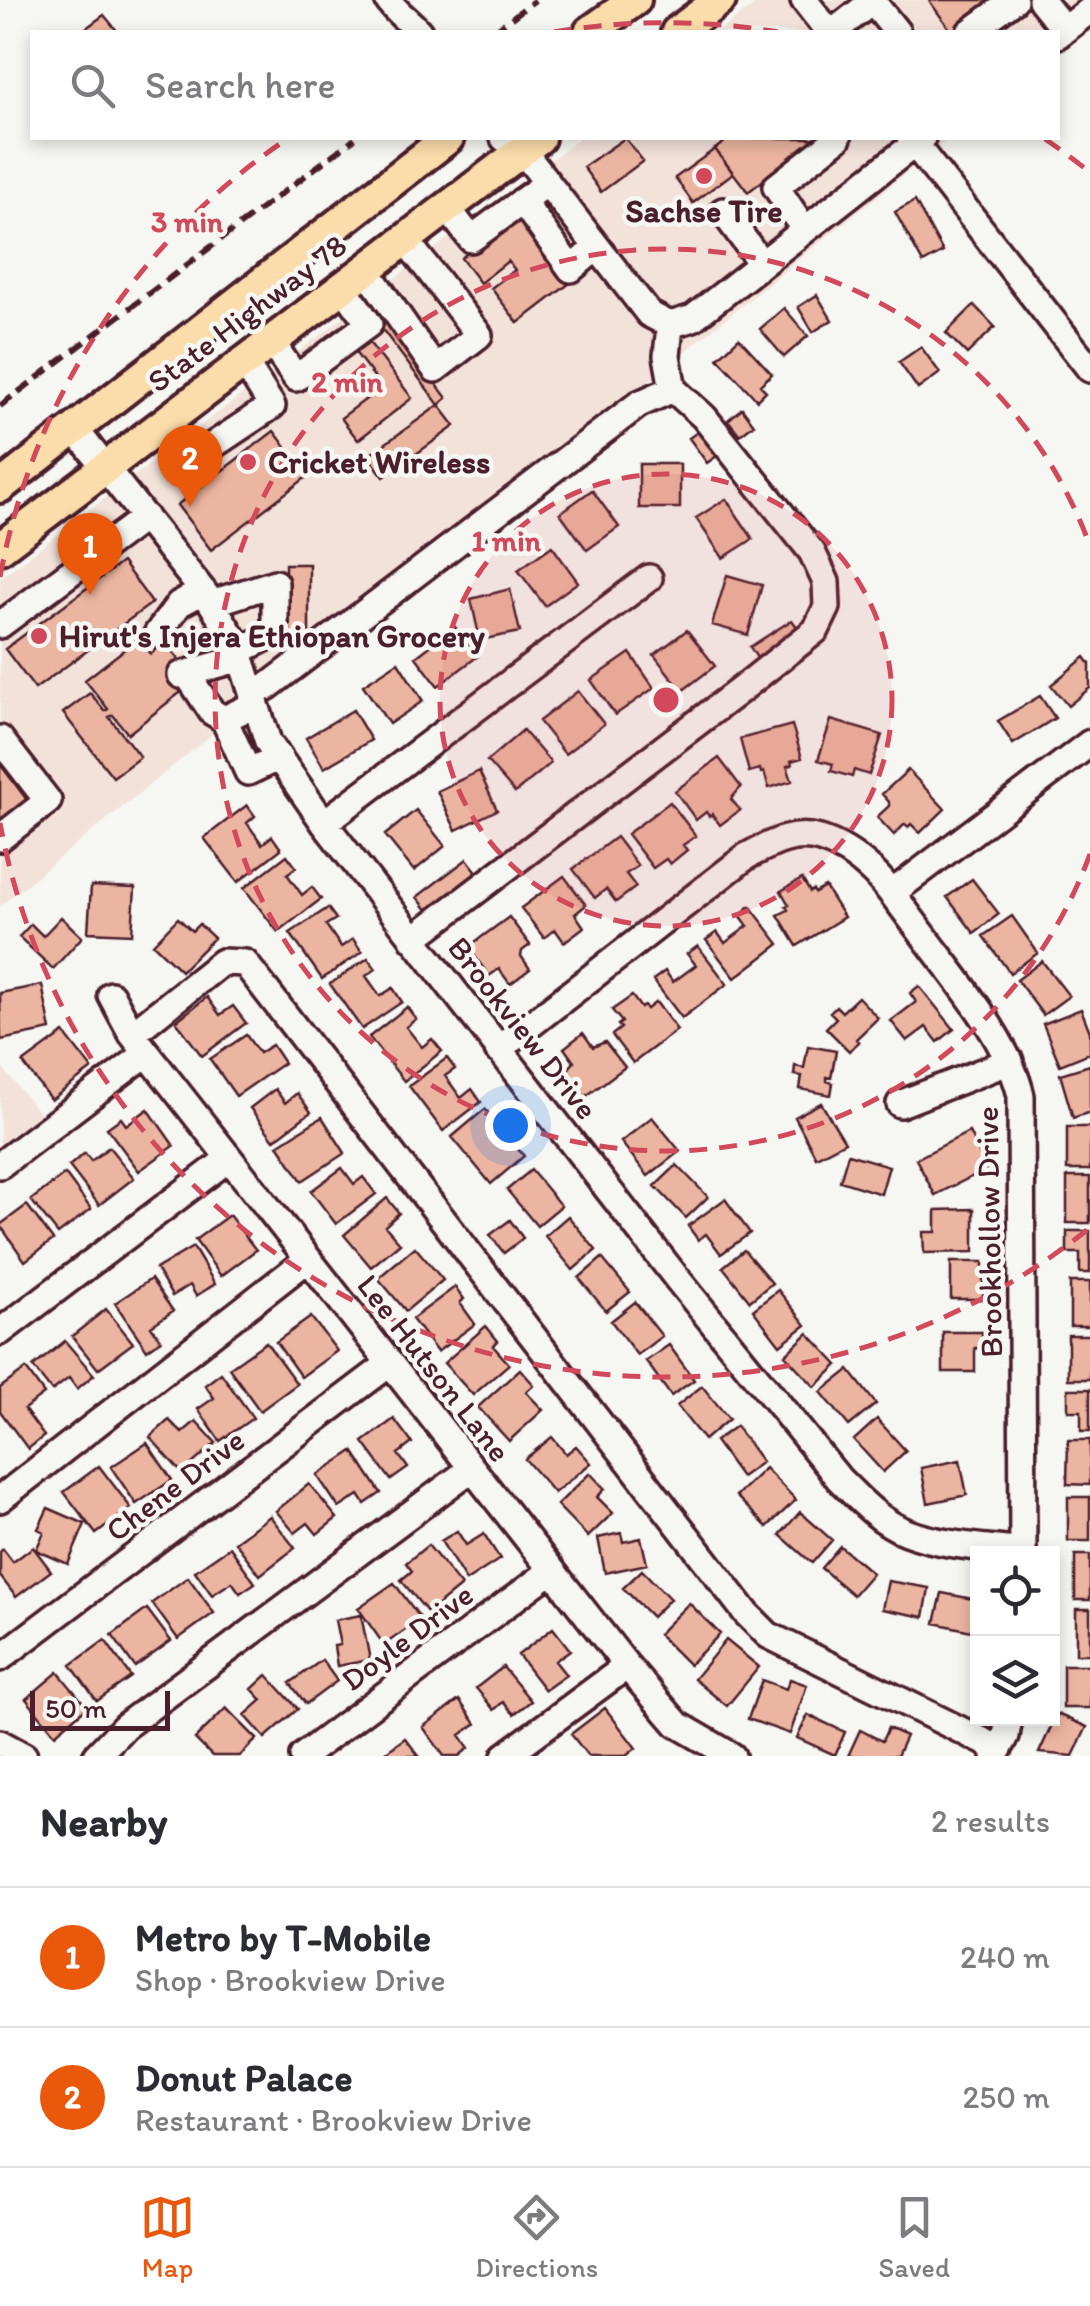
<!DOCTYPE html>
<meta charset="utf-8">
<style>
:root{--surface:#fff;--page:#f2f2f3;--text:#2b2b33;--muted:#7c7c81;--line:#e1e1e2;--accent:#ea580c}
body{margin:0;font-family:Itim,sans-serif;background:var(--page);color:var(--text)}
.controls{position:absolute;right:30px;bottom:30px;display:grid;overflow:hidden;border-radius:0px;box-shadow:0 5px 15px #0003}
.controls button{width:90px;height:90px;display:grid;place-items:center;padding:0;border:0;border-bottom:2px solid var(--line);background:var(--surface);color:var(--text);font:50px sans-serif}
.scale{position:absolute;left:30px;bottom:25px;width:140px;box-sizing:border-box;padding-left:10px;border:5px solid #4a1f2b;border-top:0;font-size:28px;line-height:35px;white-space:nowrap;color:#4a1f2b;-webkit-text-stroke:8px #f6f6f2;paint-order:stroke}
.you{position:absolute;left:510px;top:1125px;width:35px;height:35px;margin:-25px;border:8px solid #fff;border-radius:50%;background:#1a73e8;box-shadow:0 0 0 15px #1a73e833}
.badge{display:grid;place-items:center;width:65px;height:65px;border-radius:50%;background:var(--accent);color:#fff;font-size:32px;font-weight:700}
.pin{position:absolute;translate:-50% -82px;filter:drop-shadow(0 2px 5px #0008)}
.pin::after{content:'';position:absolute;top:52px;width:35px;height:30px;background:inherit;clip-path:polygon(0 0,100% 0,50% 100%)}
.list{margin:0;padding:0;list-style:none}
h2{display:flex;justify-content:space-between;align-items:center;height:130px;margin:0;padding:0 40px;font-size:42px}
h2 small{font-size:32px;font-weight:400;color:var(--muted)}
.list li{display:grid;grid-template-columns:65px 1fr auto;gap:30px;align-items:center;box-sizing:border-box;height:140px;padding:0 40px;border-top:2px solid var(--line)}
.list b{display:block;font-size:38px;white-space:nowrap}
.list p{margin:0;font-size:32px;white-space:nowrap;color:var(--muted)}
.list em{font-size:32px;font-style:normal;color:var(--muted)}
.icon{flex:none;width:55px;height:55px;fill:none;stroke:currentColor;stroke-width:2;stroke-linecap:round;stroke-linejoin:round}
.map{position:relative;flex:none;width:1090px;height:1756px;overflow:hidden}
.search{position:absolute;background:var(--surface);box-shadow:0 5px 15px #0003;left:30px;right:30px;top:30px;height:110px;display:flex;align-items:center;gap:25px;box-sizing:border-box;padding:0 35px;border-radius:0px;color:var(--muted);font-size:38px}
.sheet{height:410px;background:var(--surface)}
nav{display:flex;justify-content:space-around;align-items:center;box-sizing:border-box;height:140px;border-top:2px solid var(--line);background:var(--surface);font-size:28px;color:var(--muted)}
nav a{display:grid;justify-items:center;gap:5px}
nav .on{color:var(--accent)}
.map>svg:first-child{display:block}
</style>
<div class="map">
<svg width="1090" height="1756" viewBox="0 0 1090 1756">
<rect width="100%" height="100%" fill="#f6f6f2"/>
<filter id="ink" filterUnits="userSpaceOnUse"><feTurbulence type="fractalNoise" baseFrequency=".01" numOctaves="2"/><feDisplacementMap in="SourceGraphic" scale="20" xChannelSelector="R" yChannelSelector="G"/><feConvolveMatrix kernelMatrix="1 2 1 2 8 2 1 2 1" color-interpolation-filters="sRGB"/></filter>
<g filter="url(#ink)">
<path fill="#f3e2da" d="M761 0H1090V25L1058 51V32H718Z
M580 138H949L0 906V578Z
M0 1065 44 1119 0 1154Z"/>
<path fill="#ecb5a1" stroke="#4a1f2b" stroke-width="2.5" d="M932 0H998V1L952 32 930 2Z
M104 15 118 32H84L82 31Z
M625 138 643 161 601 192 583 167Z
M730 138H819L748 192 715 149Z
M715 149 733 173 693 203 675 178Z
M915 201 943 252 923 263 895 212Z
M518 215 570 283 518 323 491 288 515 270 508 261 480 283 461 258Z
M817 295 832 320 813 332 798 307Z
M974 305 995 327 967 354 946 333Z
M784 308 808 336 784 357 760 329Z
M387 319 447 398 439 405 379 325Z
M365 337 412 398 358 440 341 418 382 387 351 347Z
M739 338 772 374 760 385 766 391 757 400 718 358Z
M921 347 940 373 918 389 899 362Z
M439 405 455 426 384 477 368 456Z
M742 408 754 424 740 435 728 420Z
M703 428 721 453 707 463 689 438Z
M274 431 308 476 211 550 177 505Z
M639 464H680V508H639Z
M592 490 619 527 587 550 560 513Z
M726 499 753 539 723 558 696 518Z
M552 546 578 582 545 606 518 570Z
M122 562 152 603 35 689 5 649Z
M285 564H309V644H285Z
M727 575 762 585 748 635 712 625Z
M510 589 520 632 480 640 471 599Z
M792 620 800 631 757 658 750 647Z
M455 627 478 656 438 686 416 657Z
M687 630 715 666 682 691 654 655Z
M139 638 151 654 165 642 182 663 167 675 181 692 128 734 113 715 109 717 140 757 113 777 63 713 90 693 105 711 108 709 85 680Z
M630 653 654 688 615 715 591 680Z
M1085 657 1090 664V688L1068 706 1051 685Z
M398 662 423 701 389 724 363 685Z
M578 691 604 724 565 754 539 721Z
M1040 696 1055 718 1013 744 998 721Z
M353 710 371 740 324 768 306 738Z
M831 720 882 735 869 775 854 770 852 777 831 771 833 764 818 760Z
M792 725 802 758 791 761 792 765 787 766 792 781 769 788 764 772 761 773 760 769 749 772 740 739Z
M523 730 551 763 515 793 487 761Z
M719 758 741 787 731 799 740 810 720 825 712 814 709 816 706 812 696 820 675 791Z
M0 764 30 804 0 826Z
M908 770 945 809 920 833 911 824 908 827 905 824 894 835 877 817 889 806V802L882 794Z
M479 771 497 810 456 830 437 791Z
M670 802 696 836 683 845 687 850 670 864 666 859 653 868 627 834Z
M247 805 255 816 247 823 262 844 272 836 281 849 238 882 204 838Z
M416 810 445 846 414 871 385 835Z
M616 837 638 866 626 874 636 887 616 902 606 889 595 898 573 869Z
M287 855 296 867 287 874 302 895 312 887 321 899 278 932 244 888Z
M467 859 478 873 428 911 417 897Z
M564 876 586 905 575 914 584 927 564 942 555 929 544 938 521 908Z
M802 879 810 892 813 890 815 893 825 887 844 917 797 946 778 915 788 910 786 906 789 905 781 891Z
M972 879 999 914 974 933 947 897Z
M91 886 135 888 132 934 88 932Z
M750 906 779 944 735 978 706 940 717 932 725 943 748 926 740 915Z
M328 908 336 919 326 925 341 947 353 939 362 952 322 979 290 933Z
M1012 916 1038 953 1010 973 983 936Z
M61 917 82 937 53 969 19 937 31 924 43 936Z
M509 917 530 945 522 951 521 956 530 969 510 984 499 969 489 976 468 947Z
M178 918 192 931 199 924 214 938 181 971 153 944Z
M698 946 727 984 682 1018 653 980 665 971 673 982 696 965 687 954Z
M368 958 376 969 366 976 380 996 393 988 402 1002 362 1029 330 984Z
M1042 961 1069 996 1043 1015 1017 980Z
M42 985 51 1030 1 1040 0 993Z
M919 986 954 1029 938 1042 926 1027 907 1041 891 1021 916 1002 910 993Z
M632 996 641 1008 644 1006 647 1009 656 1002 677 1030 633 1063 612 1035 621 1028 618 1025 622 1022 612 1010Z
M207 997 220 1015 233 1006 246 1023 202 1056 176 1021Z
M858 997 878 1018 856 1039 859 1042 849 1051 826 1028 836 1018 830 1012 836 1006 842 1012Z
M407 1007 416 1019 406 1027 422 1047 432 1039 442 1051 404 1081 369 1037Z
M1081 1009 1090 1032V1053L1060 1065 1043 1024Z
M64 1033 92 1069 51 1100 23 1063Z
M583 1033 593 1047 605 1042 625 1067 585 1097 566 1072 574 1062 564 1048Z
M246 1035 259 1053 272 1045 284 1063 236 1096 210 1059Z
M808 1046 836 1051 831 1078 827 1077V1081L833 1083 831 1095 800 1089 802 1076 794 1075 795 1066 804 1068Z
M447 1058 455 1069 445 1076 461 1098 472 1089 481 1102 443 1131 409 1086Z
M1090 1065V1112L1073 1118 1060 1074Z
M275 1089 285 1103 297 1093 311 1112 274 1140 250 1108Z
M821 1103 845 1142 816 1157 795 1117Z
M148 1109 174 1146 139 1171 107 1128 121 1118 126 1125Z
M485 1109 524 1156 491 1184 452 1137Z
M322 1117 345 1153 302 1181 278 1145Z
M652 1117 680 1151 648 1176 621 1142Z
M1067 1127H1090V1170H1067Z
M969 1132 987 1169 935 1195 916 1159Z
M109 1147 134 1178 99 1205 69 1166 85 1153 91 1161Z
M848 1154 889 1166 881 1194 840 1181Z
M677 1165 708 1197 686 1218 655 1186Z
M342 1168 354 1184 363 1177 376 1194 336 1224 311 1191Z
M531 1170 561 1206 537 1226 507 1190Z
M65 1174 91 1209 58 1234 31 1200Z
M1067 1177H1090V1223H1067Z
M387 1198 399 1213 385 1226 400 1243 371 1267 344 1235Z
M725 1199 750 1233 721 1254 706 1234 698 1240 688 1226Z
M27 1205 53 1240 25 1261 0 1225Z
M974 1209V1252L924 1253 923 1232H936V1210Z
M229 1215 256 1250 221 1276 195 1240Z
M568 1216 596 1250 573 1270 545 1236Z
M510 1220 523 1238 504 1253 490 1235Z
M1067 1231H1090V1273H1080V1253H1067Z
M193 1247 215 1284 196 1296 190 1285 172 1296 156 1269Z
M415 1247 443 1280 406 1311 378 1278Z
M744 1250 772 1283 750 1301 723 1267Z
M602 1258 630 1292 606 1311 579 1278Z
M951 1262H983V1299H951Z
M151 1279 173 1311 151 1326 161 1340 147 1350 115 1303Z
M1070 1282H1090V1326H1070Z
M455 1287 464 1299 460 1303 475 1324 437 1352 412 1319Z
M778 1290 806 1325 780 1345 753 1310Z
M635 1302 662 1336 637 1355 611 1321Z
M106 1309 133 1343 98 1369 72 1336Z
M311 1317 337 1351 301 1377 276 1342Z
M486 1326 498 1341 493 1346 509 1364 473 1395 444 1363Z
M943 1332H982V1348H975V1372H943Z
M808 1333 838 1365 815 1387 785 1355Z
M1068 1335H1090V1379H1068Z
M65 1341 94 1375 77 1389 69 1378 52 1391 33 1367Z
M266 1342 297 1384 260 1411 229 1368Z
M669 1345 694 1380 671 1396 646 1361Z
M26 1369 44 1394 24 1409 44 1436 28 1449 0 1411V1388Z
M520 1369 534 1385 526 1392 543 1410 509 1441 478 1407Z
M849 1370 876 1404 849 1426 821 1392Z
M221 1373 253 1418 220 1441 198 1409 214 1398 205 1385Z
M702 1386 729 1419 704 1440 677 1406Z
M1068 1389H1090V1431H1081V1411H1068Z
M394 1419 412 1443 398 1454 408 1468 391 1480 363 1442Z
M877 1419 906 1451 883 1472 854 1440Z
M169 1420 182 1433 196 1421 216 1443 182 1473 150 1437Z
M736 1426 762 1462 741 1477 715 1441Z
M552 1437 566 1454 576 1446 591 1463 554 1493 525 1459Z
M1068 1440H1090V1485L1067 1484Z
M147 1443 172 1480 136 1504 111 1467Z
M353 1451 381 1493 365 1504 359 1495 339 1508 317 1475Z
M960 1460 967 1495 928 1503 921 1468Z
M99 1466 131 1508 96 1534 64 1492Z
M765 1468 796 1500 767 1527 736 1496Z
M590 1473 605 1489 597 1497 613 1513 588 1537 557 1505Z
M309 1484 337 1518 317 1534 308 1523 295 1533 276 1511Z
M1068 1497H1090V1541H1068Z
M48 1508 85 1524 68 1564 36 1550 44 1532 38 1529Z
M800 1512 832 1540 812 1563 780 1535Z
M270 1516 295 1548 260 1575 235 1542Z
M457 1531 466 1545 484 1534 500 1559 466 1581 441 1541Z
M621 1533 623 1542 641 1538 647 1564 605 1573 598 1538Z
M428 1545 461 1586 428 1613 401 1580 412 1571 406 1563Z
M840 1546 872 1573 853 1595 821 1568Z
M33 1547 51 1571 16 1597 0 1576V1552L3 1549 13 1562Z
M230 1547 255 1583 240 1593 232 1582 212 1595 195 1571Z
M1075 1555H1090V1600H1075Z
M642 1570 670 1599 652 1617 623 1588Z
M188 1577 214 1613 178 1639 152 1603Z
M888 1581 929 1588 924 1617 882 1609Z
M394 1583 421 1619 384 1645 358 1608Z
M942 1593 978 1600 976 1632 935 1623Z
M689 1603 720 1634 689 1665 658 1634Z
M147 1609 171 1641 135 1667 112 1635Z
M1076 1609H1090V1654H1076Z
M361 1615 370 1660 337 1666 334 1646 340 1645 335 1620Z
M553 1628 570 1650 555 1661 566 1675 545 1690 518 1655Z
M105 1640 131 1677 97 1701 71 1665Z
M726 1640 759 1667 727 1706 694 1679Z
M322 1660 337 1681 306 1704 290 1683Z
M1063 1665H1090V1708H1063Z
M503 1667 531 1701 514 1714 503 1702 494 1710 476 1688Z
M58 1672 87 1707 55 1734 26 1699Z
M267 1675 298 1709 265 1738 245 1715 262 1700 252 1689Z
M790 1679 807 1685 790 1734 748 1719 762 1680 786 1689Z
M459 1700 476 1724 460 1735 469 1748 459 1756H444L423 1727Z
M226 1708 257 1739 240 1756H212L195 1739Z
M605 1708 636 1748 626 1756H588L571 1734Z
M1057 1714 1087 1727 1073 1756 1039 1753Z
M808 1715 845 1732 835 1755 797 1738Z
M888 1728 906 1736 897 1756H848L860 1730 882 1741Z
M405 1738 419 1756H381Z"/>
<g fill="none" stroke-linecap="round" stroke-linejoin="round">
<g stroke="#4a1f2b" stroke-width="32">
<path id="minor" d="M388 0C396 13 409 20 419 32
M804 0 829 32
M1041 0 1064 29
M872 1 897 32
M833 32 874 0
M970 32 1014 0
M1058 35 1090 10
M504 138 522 150 649 314 670 325
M910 138 1090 369
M522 201 571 269 596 248
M446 206 471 239 547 183
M723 211 761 263
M804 229 776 187 838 138
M365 268 435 369 479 335 404 238
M670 325 693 318 922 138
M670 325 667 356 673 389
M270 340 296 378 369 324 342 285
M166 420 191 460 272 406 243 360
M74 428 209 599 236 643 268 742 324 823 679 1281 839 1479C859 1499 879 1521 906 1532 942 1546 985 1547 1023 1552
M214 606 225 599 275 583V633L239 651
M0 625 145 517
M157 634 179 604 203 591
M187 674 212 712 224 719
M181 675 241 658
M267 687 639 404 673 389 704 417 812 552 826 582 827 607 816 630 739 691 413 939
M256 704 224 719 248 772 279 757
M0 739 48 801 0 838
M324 823 649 578
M892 893 1090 743
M111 995 132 1034 627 1666 677 1724 732 1756
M132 1034 222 962 245 963 747 1614 768 1635 999 1749
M498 1050 747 856C771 844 793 831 820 839 840 845 858 858 872 871 891 889 905 912 921 932 956 979 1008 1039 1021 1096L1023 1554
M900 1104 1010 1061
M0 1165 147 1053
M0 1332 228 1159
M0 1499 308 1259
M0 1658 389 1364
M0 1743 24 1756
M96 1756 125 1726 471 1469
M303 1756 551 1571
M505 1756 627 1666
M995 1756 1006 1736 1009 1718"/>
</g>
<g stroke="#4a1f2b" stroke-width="38">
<path id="major" d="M590 32 635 0
M677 32 720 0
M0 487 448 138
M0 548 539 138"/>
</g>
<use href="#minor" stroke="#f6f6f2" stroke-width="25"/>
<use href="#major" stroke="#fbddab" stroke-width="30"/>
<path stroke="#4a1f2b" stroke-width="6" stroke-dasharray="15 8" stroke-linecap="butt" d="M493 32 535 0
M0 406 355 138"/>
</g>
</g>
<circle cx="666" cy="700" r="226" fill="#d1495b" fill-opacity=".12"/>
<g fill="none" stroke="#d1495b" stroke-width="5" stroke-dasharray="18 12">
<circle cx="666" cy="700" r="226"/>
<path d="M1090 854A451 451 0 1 1 1090 546"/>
<path d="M1087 1230A677 677 0 0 1 0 823M0 577A677 677 0 0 1 287 139M554 32A677 677 0 0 1 778 32M1045 139A677 677 0 0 1 1087 170"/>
</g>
<g fill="#d1495b" stroke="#f6f6f2" stroke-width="4">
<circle cx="704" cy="176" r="10"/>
<circle cx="248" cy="462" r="10"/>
<circle cx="39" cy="636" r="10"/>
</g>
<g text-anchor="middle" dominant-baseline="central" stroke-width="9" stroke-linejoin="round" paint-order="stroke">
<g font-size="32" font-weight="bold" fill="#4a1f2b" stroke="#f6f6f2" text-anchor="start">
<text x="704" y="211" text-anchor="middle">Sachse Tire</text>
<text x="268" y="462">Cricket Wireless</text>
<text x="59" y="636">Hirut's Injera Ethiopan Grocery</text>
</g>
<g font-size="32" fill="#4a1f2b" stroke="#f6f6f2">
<text transform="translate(247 313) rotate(-37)">State Highway 78</text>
<text transform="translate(523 1028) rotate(52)">Brookview Drive</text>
<text transform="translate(989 1232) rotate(-91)">Brookhollow Drive</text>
<text transform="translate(434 1368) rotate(52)">Lee Hutson Lane</text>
<text transform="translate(175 1485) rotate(-37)">Chene Drive</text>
<text transform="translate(407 1637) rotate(-37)">Doyle Drive</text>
</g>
</g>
<circle cx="666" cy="700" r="15" fill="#d1495b" stroke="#f6f6f2" stroke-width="5"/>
<g font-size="30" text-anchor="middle" font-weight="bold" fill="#d1495b" stroke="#f6f6f2" stroke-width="9" stroke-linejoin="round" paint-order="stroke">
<text x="187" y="232">3 min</text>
<text x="347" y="392">2 min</text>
<text x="506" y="551">1 min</text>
</g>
</svg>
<div class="controls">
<button><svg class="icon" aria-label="locate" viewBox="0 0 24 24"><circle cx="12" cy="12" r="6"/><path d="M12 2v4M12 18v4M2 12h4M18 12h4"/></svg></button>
<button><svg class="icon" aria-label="layers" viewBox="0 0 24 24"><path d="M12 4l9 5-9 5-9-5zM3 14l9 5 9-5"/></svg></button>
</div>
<div class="scale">50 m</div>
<div class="you"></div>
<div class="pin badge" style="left:90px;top:595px">1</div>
<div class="pin badge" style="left:190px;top:507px">2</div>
<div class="search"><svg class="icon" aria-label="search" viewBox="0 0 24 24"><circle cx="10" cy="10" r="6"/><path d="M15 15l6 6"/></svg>Search here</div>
</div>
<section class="sheet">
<h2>Nearby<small>2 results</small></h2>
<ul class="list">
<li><span class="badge">1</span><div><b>Metro by T-Mobile</b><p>Shop · Brookview Drive</p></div><em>240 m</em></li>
<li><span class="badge">2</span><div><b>Donut Palace</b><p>Restaurant · Brookview Drive</p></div><em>250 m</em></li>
</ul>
</section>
<nav>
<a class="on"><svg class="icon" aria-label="map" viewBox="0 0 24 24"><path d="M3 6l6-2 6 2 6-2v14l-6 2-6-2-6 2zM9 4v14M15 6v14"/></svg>Map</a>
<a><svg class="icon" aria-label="directions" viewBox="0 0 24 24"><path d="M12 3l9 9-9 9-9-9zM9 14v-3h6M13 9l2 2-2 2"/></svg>Directions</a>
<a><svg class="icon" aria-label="saved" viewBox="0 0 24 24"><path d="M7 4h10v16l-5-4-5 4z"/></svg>Saved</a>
</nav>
